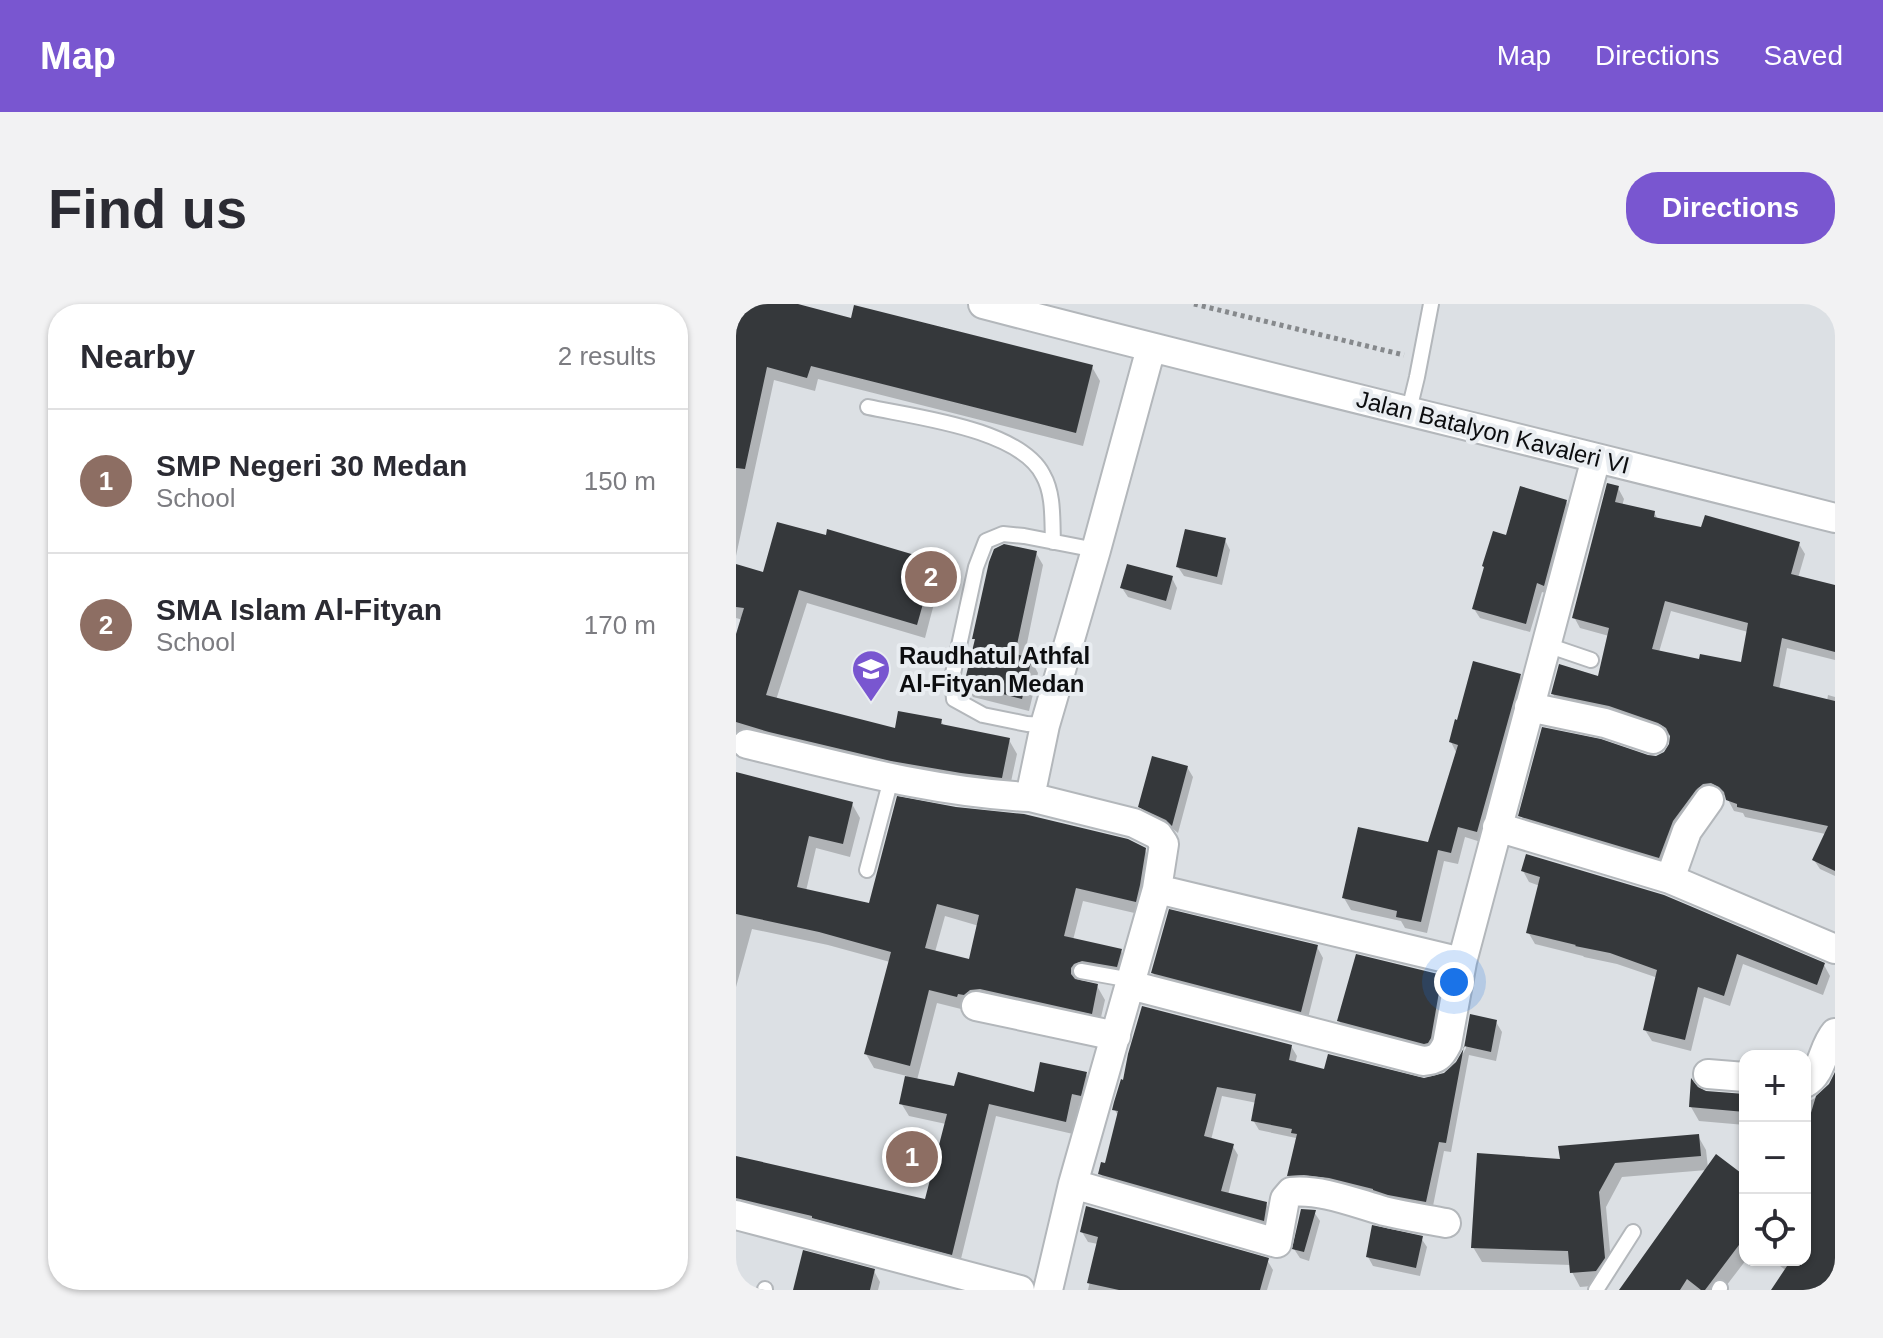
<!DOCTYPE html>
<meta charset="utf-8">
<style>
:root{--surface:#fff;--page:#f2f2f3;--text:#2b2b33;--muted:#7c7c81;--line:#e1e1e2;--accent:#7956d0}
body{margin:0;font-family:Arial,sans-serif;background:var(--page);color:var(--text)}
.controls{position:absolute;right:24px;bottom:24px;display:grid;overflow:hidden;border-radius:16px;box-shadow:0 2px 6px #0004}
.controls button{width:72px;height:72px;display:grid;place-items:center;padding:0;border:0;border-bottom:2px solid var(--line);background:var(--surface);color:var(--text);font:40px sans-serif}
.you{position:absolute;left:718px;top:678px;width:28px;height:28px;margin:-20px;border:6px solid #fff;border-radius:50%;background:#1a73e8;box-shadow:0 0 0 12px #1a73e833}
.badge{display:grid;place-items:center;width:52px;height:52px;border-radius:50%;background:var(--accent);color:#fff;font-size:26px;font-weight:700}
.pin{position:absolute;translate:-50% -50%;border:4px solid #fff;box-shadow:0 2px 8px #0006}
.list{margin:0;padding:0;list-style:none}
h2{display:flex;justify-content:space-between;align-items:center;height:104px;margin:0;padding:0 32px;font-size:34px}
h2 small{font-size:26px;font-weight:400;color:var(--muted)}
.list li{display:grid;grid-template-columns:52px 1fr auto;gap:24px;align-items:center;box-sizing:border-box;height:144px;padding:0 32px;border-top:2px solid var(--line)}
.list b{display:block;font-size:30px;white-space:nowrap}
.list p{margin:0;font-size:26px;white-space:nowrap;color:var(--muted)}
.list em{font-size:26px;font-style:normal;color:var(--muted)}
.icon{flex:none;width:44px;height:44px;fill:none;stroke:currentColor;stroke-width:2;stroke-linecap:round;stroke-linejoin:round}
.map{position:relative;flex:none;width:1099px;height:986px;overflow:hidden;border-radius:32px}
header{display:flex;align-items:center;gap:48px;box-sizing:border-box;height:112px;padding:0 40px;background:var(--accent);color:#fff}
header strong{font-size:38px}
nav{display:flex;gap:44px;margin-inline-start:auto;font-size:28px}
.intro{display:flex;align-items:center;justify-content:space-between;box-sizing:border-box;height:192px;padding:0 48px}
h1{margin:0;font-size:56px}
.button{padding:20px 36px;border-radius:32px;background:var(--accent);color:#fff;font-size:28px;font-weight:700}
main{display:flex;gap:48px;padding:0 48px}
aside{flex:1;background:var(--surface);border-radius:32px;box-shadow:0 2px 6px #0004}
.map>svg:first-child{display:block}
</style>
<header>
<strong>Map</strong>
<nav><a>Map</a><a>Directions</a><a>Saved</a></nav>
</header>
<div class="intro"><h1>Find us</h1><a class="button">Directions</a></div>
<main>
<aside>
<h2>Nearby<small>2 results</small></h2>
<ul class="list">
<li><span class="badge" style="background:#8d6e63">1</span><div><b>SMP Negeri 30 Medan</b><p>School</p></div><em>150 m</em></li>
<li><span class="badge" style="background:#8d6e63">2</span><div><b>SMA Islam Al-Fityan</b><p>School</p></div><em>170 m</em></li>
</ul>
</aside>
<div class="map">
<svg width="1099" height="986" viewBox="0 0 1099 986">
<rect width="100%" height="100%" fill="#dce0e4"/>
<path fill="#0003" fill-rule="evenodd" d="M0 0H54L116 16 356 63 364 77 347 142 82 75 79 87 38 76 0 252Z
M882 184 888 195 886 202 918 208 922 216 967 226 1063 240 1069 250 1062 274 1099 284V356L1051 344 1043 386 1091 397 1092 391 1099 393V532L1009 513 1007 509 998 507 990 492 981 489 929 564 791 522 785 511 929 450 935 440 936 433 930 429 880 413 823 401 817 390 863 374 873 332 844 324 838 313ZM935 307 1012 328 1006 360 965 357 923 348Z
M830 197 835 207 813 290 806 288 794 328 744 314 738 305Z
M489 236 494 246 486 281 448 272 442 263Z
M300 249 307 261 288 354 295 356 302 369 293 407 237 393 230 380 241 339 238 334Z
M197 259 205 273 189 334 71 299 40 396 161 426 205 417 208 422 273 436 281 450 273 487 42 441 0 428V337L7 316 0 314V262L29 271Z
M436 274 441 284 435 306 392 293 386 284Z
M784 372 790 384 748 539 729 533 722 560 708 557 691 629 669 624 665 617 615 606 608 594 694 541 721 450 715 438Z
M451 463 457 473 442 529 437 525 410 512 404 502Z
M0 470 116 500 124 514 114 553 80 544 70 587 135 602 409 546 417 560 407 611 347 597 337 636 385 647 393 661 388 676 345 674 343 678 361 682 369 696 363 722 229 706 201 699 181 776 220 784 300 790 350 770 357 783 352 804 343 802 337 830 260 812 223 963 0 905V854L191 898 210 820 173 812 165 799 171 772 138 764 130 750 154 658 92 641 16 625 0 683ZM209 612 243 622 235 657 199 648Z
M1099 537V572L1084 565 1078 556Z
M787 567 1088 661 1094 672 1087 691 1007 660 994 702 968 693 955 747 916 737 909 726 922 674 881 660 848 653 847 652 799 640 792 628 804 582 793 578Z
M581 643 587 654 571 718 423 680 417 669Z
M705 673 711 682 697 748 609 726 603 717Z
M735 713 760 718 766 728 760 757 733 751 715 848 708 847 696 907 559 881 553 871 560 834 523 826 517 816 521 799 486 792 475 836 496 841 502 851 492 891 530 900 536 910 533 926 370 879 364 869 370 861 382 812 379 806 555 742 561 752 559 760 589 768 688 776 709 771 722 759 730 744Z
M1099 771V986H1037L1051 967 1036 956H1069V797L1072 798 1086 790 1094 781Z
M970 789 1009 792V821L963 817 955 803Z
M962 832 970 846 972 864 1009 874 1010 956 987 986H886L971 866 886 873 870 903 876 969 868 981 844 983 836 968 835 961 746 958 737 943 826 857Z
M578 908 584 917 573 957 564 954 558 945Z
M346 928 531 956 537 966 531 986H352L362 940 352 938Z
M685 934 691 943 684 972 637 962 632 953Z
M138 967 144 978 142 986H67Z"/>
<path fill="#35383b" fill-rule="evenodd" d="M0 0H62L115 14 118 1 357 61 340 129 75 62 71 74 31 63 9 165 0 164Z
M871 179 883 182 879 198 919 207 918 213 965 223 969 211 1064 238 1055 270 1099 281V348L1046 334 1037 382 1099 397V567L1076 556 1092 522 1001 503V500L990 496 988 488 983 483 975 479 967 480 960 486 937 517 923 554 782 512 806 423 865 435 912 451 920 452 928 448 933 440 934 432 930 424 922 419 873 402 815 390 823 360 862 372 873 324 836 314ZM929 297 1012 319 1005 358 964 350 963 355 916 345Z
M784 182 831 196 808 282 801 279 790 320 736 305 748 263 746 262 757 227 770 231Z
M41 218 90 231 91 225 199 257 181 321 63 286 30 391 159 424 162 407 206 415 205 420 274 434 266 474 225 469 155 457 33 428 0 418V330L8 304 0 303V260L27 268Z
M449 225 490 234 481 273 440 263Z
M268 240 301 247 279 350 296 354 286 395 228 380 239 335H236L253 258 258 245Z
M391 260 437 272 430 297 384 284Z
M737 357 785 370 741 528 722 523 715 549 702 546 685 618 660 613 661 607 606 594 622 523 692 538 722 441 713 438 719 415 721 416Z
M416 452 452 462 436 522 430 516 402 503Z
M0 468 117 498 107 540 73 532 61 583 133 599 161 492 220 503 288 510 392 535 410 544 404 581 400 598 340 584 328 632 386 645 381 663 346 657 338 660 335 664V670L339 675 362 680 356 710 244 685 234 686 228 691 222 690 221 693 193 686 174 762 128 750 155 648 83 628 0 610ZM201 600 243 611 233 655 189 644Z
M790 550 928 591 1089 659 1081 681 1001 650 988 692 962 683 949 736 907 726 921 666 874 649 839 642 840 641 790 629 804 573 785 567Z
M433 605 582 641 565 708 415 669Z
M620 650 706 671 695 734 692 739 688 740 601 717Z
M406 702 556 741 553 756 588 765 592 750 688 774 708 769 720 758 728 744 734 710 761 716 755 748 728 742 710 839 703 838 690 898 652 891 637 886V885L593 874 568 871 551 872 561 830 555 829 556 825 515 817 520 790 481 783 468 832 498 840 485 887 531 898 528 917 362 870 365 858 369 859 382 807 376 806 378 798 385 775 387 776 392 750Z
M304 758 351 768 345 792 336 790 330 818 253 800 216 951 76 914V912L0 894V852L189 895 211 810 163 800 169 772 218 782 222 768 298 788Z
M1099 768V971L1088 986H1035L1055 956H1069V829L1080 792 1093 780Z
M955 774 962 783 970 787 1009 790V808L953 803Z
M963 830 965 852 879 859 863 888 869 954 860 967 834 969 832 947 735 944 741 849 824 855 822 842Z
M980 850 1009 872V933L969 986H965L951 975 944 986H883Z
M350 902 533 954 524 986H383L351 979 362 933 344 928Z
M565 905 580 906 568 948 556 945Z
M636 921 687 932 680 964 630 953Z
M67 946 139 965 134 986H57Z"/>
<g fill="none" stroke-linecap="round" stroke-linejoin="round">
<g stroke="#b3b7bb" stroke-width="18">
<path id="lane" d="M132 103C179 113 284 125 307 171 318 190 316 216 317 238
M673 106 681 73 695 0
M811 341 855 356
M309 421 291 420 247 411 218 395 216 374 240 263 250 237 267 230 288 232 360 246
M131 566 155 475
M345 667 395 676
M29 985V986
M860 986 897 928
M983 986 984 984"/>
</g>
<g stroke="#b3b7bb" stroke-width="32">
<path id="street" d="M247 0C530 74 815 141 1099 214
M793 403 869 419 917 435
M11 440C104 462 198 489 294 493
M761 523 934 575 1099 645
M934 575 951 527 973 496
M421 585 726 658
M394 681 687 757C701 756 705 752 711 740L726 658 860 154
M240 702 380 732
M972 770 1009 773
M1069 779C1087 769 1086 744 1099 729
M337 880 541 939 549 895 555 888C586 885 619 899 648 907 668 912 689 915 710 919
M0 911 284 986
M312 986 337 880 421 585 428 540 422 531 398 519 294 493 309 421 360 246 415 44"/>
</g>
<path stroke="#86898c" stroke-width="5" stroke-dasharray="4 4" stroke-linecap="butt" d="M458 0 668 51"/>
<use href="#lane" stroke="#fff" stroke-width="14"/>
<use href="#street" stroke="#fff" stroke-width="28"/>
</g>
<defs>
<g id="school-pin" transform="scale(2)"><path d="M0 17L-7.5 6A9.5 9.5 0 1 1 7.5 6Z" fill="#7956d0" stroke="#e9edf1"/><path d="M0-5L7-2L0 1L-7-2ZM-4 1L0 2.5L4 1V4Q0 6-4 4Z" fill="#fff"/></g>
</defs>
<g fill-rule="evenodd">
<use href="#school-pin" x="135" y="365"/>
</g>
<g text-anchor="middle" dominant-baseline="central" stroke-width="8" stroke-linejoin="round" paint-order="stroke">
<g font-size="24" fill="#0c0d0f" stroke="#e9edf1">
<text transform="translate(757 128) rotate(14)">Jalan Batalyon Kavaleri VI</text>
</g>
<g font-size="24" font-weight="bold" fill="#0c0d0f" stroke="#e9edf1" text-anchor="start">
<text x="163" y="351">Raudhatul Athfal<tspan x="163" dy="28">Al-Fityan Medan</tspan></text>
</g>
</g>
</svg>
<div class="controls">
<button>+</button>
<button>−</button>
<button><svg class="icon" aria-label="locate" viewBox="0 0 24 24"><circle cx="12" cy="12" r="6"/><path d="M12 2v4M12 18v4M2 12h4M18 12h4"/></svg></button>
</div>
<div class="you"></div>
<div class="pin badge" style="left:176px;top:853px;background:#8d6e63">1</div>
<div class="pin badge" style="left:195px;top:273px;background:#8d6e63">2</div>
</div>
</main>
